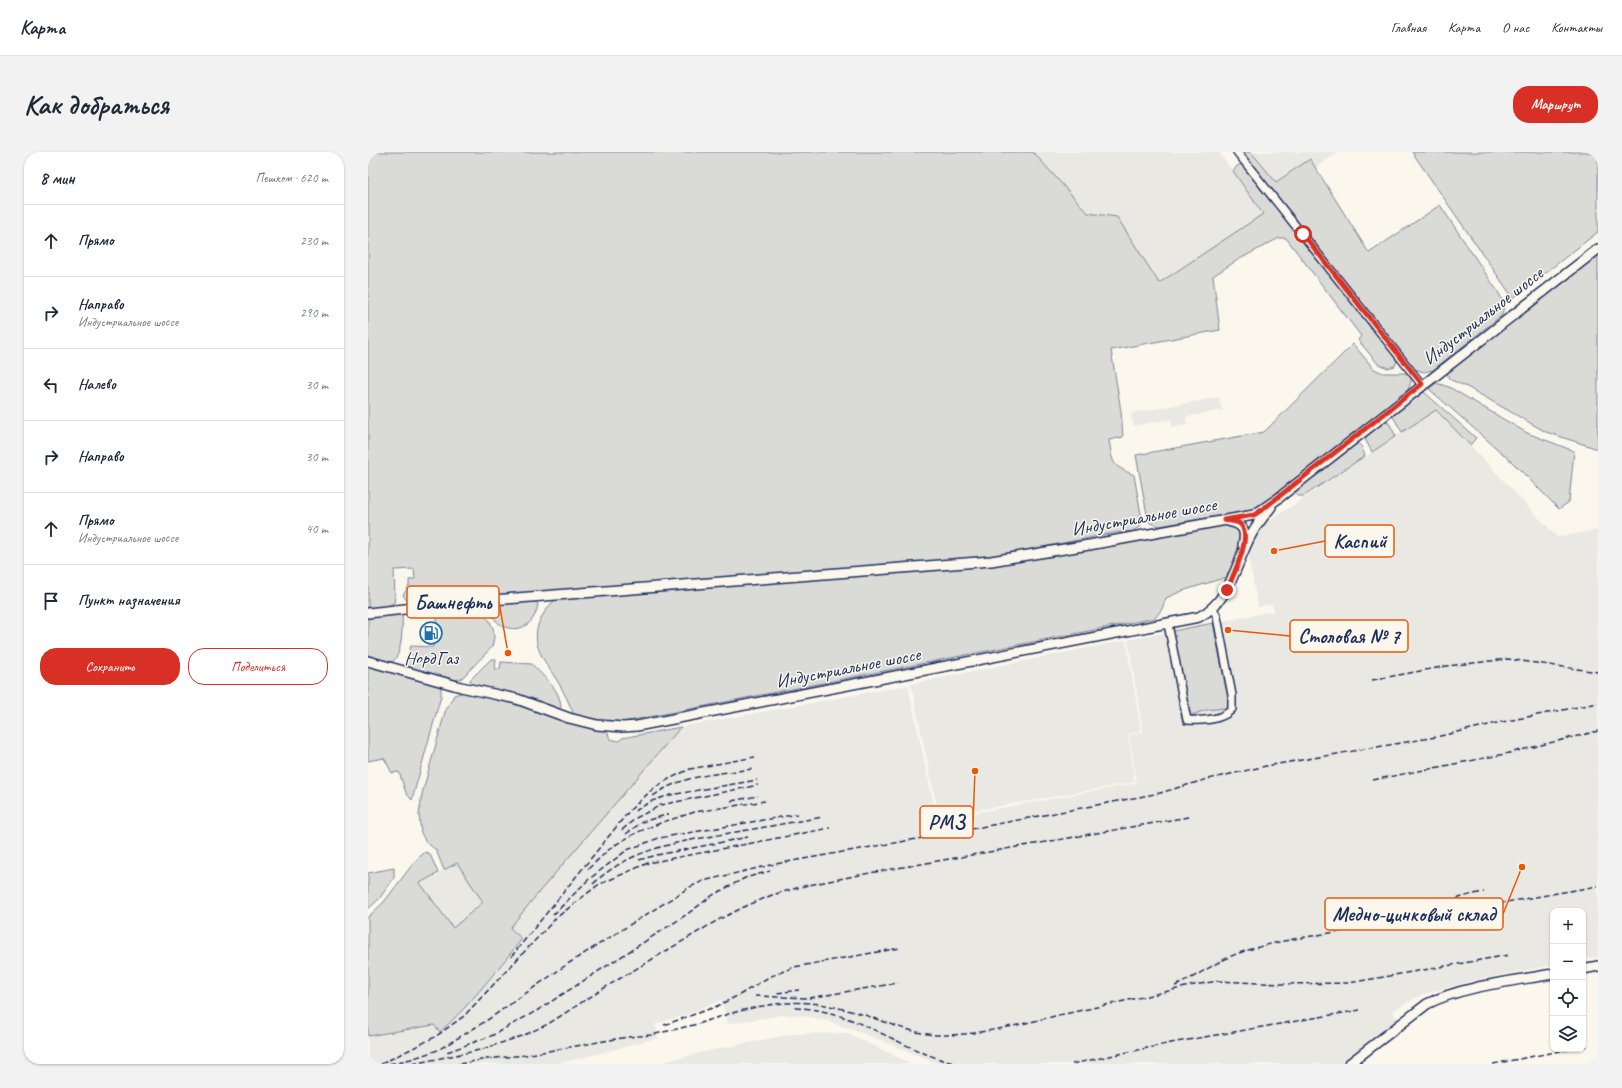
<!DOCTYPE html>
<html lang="ru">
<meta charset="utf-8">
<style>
:root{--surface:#fff;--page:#f2f2f3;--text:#1f2937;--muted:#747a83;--line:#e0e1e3;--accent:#d93025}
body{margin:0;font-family:Caveat,sans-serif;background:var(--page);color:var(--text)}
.controls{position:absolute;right:12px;bottom:12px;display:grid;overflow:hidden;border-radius:8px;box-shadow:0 1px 3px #0004}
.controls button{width:36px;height:36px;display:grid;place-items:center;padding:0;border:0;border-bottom:1px solid var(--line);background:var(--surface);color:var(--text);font:20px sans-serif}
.stop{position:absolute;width:12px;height:12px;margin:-9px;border:3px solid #d93025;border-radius:50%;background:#fff}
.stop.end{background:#d93025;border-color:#fff;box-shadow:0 1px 4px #0008}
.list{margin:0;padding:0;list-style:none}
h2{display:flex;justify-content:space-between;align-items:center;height:52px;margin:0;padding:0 16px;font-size:17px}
h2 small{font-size:13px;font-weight:400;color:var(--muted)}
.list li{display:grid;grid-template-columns:26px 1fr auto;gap:12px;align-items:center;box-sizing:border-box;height:72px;padding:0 16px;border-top:1px solid var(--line)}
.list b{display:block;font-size:15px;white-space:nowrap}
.list p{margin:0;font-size:13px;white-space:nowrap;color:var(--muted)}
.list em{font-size:13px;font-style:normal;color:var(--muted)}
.actions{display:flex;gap:8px;padding:12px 16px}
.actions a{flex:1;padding:9px 0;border:1px solid var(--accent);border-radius:16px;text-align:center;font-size:14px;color:var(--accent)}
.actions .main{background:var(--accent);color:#fff}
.icon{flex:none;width:22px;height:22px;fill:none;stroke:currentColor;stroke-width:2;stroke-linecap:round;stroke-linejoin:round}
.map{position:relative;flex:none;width:1230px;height:912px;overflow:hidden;border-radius:16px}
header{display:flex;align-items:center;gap:24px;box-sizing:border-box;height:56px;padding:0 20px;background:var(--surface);border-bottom:1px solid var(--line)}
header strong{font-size:19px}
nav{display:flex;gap:22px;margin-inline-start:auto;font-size:14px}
.intro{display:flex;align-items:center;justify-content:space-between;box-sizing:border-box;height:96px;padding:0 24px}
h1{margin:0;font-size:28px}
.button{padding:10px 18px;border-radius:16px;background:var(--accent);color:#fff;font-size:14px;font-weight:700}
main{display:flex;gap:24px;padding:0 24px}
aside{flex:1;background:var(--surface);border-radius:16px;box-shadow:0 1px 3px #0004}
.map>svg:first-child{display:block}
</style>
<header>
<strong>Карта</strong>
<nav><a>Главная</a><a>Карта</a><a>О нас</a><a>Контакты</a></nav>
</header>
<div class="intro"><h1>Как добраться</h1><a class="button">Маршрут</a></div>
<main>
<aside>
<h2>8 мин<small>Пешком · 620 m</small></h2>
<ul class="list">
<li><svg class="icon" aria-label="ahead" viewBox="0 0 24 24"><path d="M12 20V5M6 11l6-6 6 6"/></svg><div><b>Прямо</b></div><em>230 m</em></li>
<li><svg class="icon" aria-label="right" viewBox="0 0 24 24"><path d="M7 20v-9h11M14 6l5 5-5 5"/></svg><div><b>Направо</b><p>Индустриальное шоссе</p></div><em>290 m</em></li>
<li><svg class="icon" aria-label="left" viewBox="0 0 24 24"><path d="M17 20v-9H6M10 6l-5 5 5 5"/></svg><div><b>Налево</b></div><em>30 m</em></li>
<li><svg class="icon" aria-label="right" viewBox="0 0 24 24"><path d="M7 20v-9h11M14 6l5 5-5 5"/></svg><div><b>Направо</b></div><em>30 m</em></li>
<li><svg class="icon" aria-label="ahead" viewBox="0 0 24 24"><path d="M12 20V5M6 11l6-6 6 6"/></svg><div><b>Прямо</b><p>Индустриальное шоссе</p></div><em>40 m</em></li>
<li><svg class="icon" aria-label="arrive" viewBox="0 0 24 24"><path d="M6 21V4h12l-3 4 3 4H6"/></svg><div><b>Пункт назначения</b></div></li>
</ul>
<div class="actions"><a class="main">Сохранить</a><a>Поделиться</a></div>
</aside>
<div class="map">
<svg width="1230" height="912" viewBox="0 0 1230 912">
<rect width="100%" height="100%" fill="#fbf7ec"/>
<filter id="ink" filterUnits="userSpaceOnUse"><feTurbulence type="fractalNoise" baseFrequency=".025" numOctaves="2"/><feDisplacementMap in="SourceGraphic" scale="8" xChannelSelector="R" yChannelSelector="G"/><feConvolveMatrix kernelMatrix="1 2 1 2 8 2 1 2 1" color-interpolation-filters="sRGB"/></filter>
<g filter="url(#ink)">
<path fill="#eae8e2" d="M665 0H851L895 62 791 131 749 65 720 61Z
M883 0H971L947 16 941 7 908 30Z
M851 245 854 258 818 265 819 272 804 275 803 267 766 274 763 264 764 261Z
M1068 257 1189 385 1230 378V805L1215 807V759H1185V813L1103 829 1053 843 1024 859 1030 867 971 912H571L497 882 460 869 437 864 414 863 360 872 353 848 320 862 287 872 290 886 210 907 185 912H0V884L67 873 87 866 117 833 154 788 142 777 171 740 313 575 540 533 569 668 769 631 761 583 775 580 760 488 906 459 904 452 890 455 881 408 883 391 897 372Z
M758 488 773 579 760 582 767 630 571 665 543 532Z
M89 711 115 750 85 777 52 731Z
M479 881 544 912H286L344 898 425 882Z"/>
<path fill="#dadad7" stroke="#7a849a" d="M0 0H665L720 61 749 65 791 131 895 62 865 19 869 14 873 12 1029 208 1027 214 1020 216 1010 212 990 188 993 184 918 86H911L868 109 845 124 852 178 743 198 753 259 755 285 741 288C745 312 743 313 766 323L774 368 772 375 765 379 746 381 639 402 612 405 46 451 39 449 35 443 41 434V428L47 427 46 417 26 418 27 446 26 451 20 454 0 457Z
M875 0H883L908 30 942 7 1001 101 1072 53 1132 143 1136 154 1134 163 1065 218 1056 220 1046 217 978 134Z
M1044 0H1230V80L1145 146Z
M1230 102V297L1178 280 1099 235 1081 227 1079 220Z
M985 192 1006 217 1015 221H1039L1043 224V230L1040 238 897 353 886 358 791 374 782 371 780 368 768 303 896 280Z
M1068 231 1081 235 1159 281 1206 299 1201 350 1191 357 1143 309 1061 237Z
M1056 240 1108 286 1102 293 1068 258 1034 280 1024 263 1027 260Z
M1015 270 1021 271 1028 284 1004 300 997 287 999 283Z
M988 291 993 293 997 304 936 344H930L927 340Z
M856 371 870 376C874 392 866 409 859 425L814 439 798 446 794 457 787 466 255 570 232 568 206 563C201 551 196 540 190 530 177 509 161 493 172 468 176 460 182 452 189 446L620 412Z
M165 448 170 452C164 494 113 475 126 450Z
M105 453 121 468 125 476 126 485 124 495 94 526 88 528 36 514 43 494 65 495 70 461 74 457Z
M30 460 34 463C35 472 34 510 22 510 15 510 7 506 0 504V464Z
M845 471 861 552 858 556 838 558 821 564 805 479Z
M123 507H128L127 517H132L133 510 164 512C175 525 192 536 193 555L190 558 104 533 102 528Z
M0 513 70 531 73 536V544L44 648 38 641 31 620 24 621 16 606 0 609Z
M100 539 239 579 242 587 251 589 254 586 313 575 171 740 142 776 154 787C128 819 103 852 72 880L66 873 0 884V765L16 750 47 709 57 700 62 702 70 721 52 731 85 776 115 750 89 711 76 718 68 698 58 690 53 681 51 662 54 642 77 560 86 543Z
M26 716V726L11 747 0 757V721Z"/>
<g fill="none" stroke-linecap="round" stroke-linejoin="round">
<g stroke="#1b2f5e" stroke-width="10">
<path id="minor" d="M869 0 1054 233
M800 472 819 568C833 569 854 568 864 557V543L849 465 845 456"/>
</g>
<g stroke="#1b2f5e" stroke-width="12">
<path id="major" d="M860 369C875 372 879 378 875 393
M0 461 111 449 623 409 721 393 886 363 908 348C1015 264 1123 181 1230 97
M0 509 93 535 149 547 201 566 229 573 255 575 269 574 831 465C863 448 867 413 883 383 888 373 896 364 903 355
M1215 817 1230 814
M981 912 1059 852C1094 834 1146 829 1185 822"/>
</g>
<use href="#minor" stroke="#fbf7ec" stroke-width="7"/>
<use href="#major" stroke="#fbf7ec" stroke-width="9"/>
<path stroke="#1b2f5e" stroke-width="1.5" stroke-dasharray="6 3" stroke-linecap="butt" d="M1004 528 1079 514 1140 507 1230 520
M1005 628 1137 602 1230 579
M285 644C313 623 349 622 384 617
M363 649 390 644
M267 659 284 649 302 643 389 628
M254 678 268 666 293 653 390 633
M258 682 274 670 301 662
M271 708 289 703 380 685
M220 717 245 694 270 680 295 670 327 660 397 649
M225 732C264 695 312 690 362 681 393 676 424 670 455 665
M185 763 220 728 259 698 291 686 430 662
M1042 767 1230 734
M143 805 262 658 286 636 301 627 322 617 387 605
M807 834C830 824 850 808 874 800 919 785 966 782 1012 772 1047 764 1080 746 1116 740
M409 841 431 838
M387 844 441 846 530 831
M427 856C486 856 534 900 590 912
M330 872C363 860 407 848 442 851 458 852 474 857 490 861 518 869 544 883 574 883 612 883 650 873 687 864 734 854 780 844 826 833L850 829 913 832 981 831 1141 803
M296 873 347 855 373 842 401 825 426 815 532 796
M1215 895 1219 894
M79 900 123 884 170 858 318 763 345 743 377 726 402 719
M13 912 67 885 96 864 188 766 230 733 280 711 462 676
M21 912 43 907 70 898 118 869 201 811 322 735 335 729 407 712 566 684 792 641 836 628 898 614 1068 585 1129 571 1230 551
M44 912 112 898 154 884 180 872 241 833 350 768 376 755 404 743 436 734 507 720 820 665
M91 912 119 907 157 903 259 885 283 883 334 871
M704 912 808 890 992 858
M1125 912 1203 897"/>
</g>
</g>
<g fill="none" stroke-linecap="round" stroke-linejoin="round" filter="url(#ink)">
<path stroke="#d93025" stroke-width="5" d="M859 438C864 425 887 382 871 371 867 369 860 369 856 368L886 363 895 357 1054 232 935 82"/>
</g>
<defs>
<g id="fuel-ring" transform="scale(1.15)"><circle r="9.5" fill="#fbf7ec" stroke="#1f6fb2" stroke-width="1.5"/><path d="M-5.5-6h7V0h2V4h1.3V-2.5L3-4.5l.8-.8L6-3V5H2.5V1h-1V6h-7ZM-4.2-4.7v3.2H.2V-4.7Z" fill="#1f6fb2"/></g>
</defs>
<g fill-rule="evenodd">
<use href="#fuel-ring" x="63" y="481"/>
</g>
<g text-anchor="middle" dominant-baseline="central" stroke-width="3" stroke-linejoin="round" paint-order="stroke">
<g font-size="19" fill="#1b2f5e" stroke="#fbf7ec">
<text transform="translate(1115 164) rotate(-38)">Индустриальное шоссе</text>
<text transform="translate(776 365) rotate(-10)">Индустриальное шоссе</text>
<text transform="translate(480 516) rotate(-11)">Индустриальное шоссе</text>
</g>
<g font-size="19" fill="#1b2f5e" stroke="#fbf7ec">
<text x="63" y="506">НордГаз</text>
</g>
</g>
<path fill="none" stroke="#e8590c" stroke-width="1.5" d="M906 399L957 389M140 501L131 450M860 478L922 484M607 619L605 670M1154 715L1135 762"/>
<g fill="#e8590c" stroke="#fbf7ec" stroke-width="1.5">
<circle cx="906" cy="399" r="4"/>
<circle cx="140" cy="501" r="4"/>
<circle cx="860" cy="478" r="4"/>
<circle cx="607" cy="619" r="4"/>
<circle cx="1154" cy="715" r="4"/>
</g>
<g fill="#fbf7ec" stroke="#e8590c" stroke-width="1.5">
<rect x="957" y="373" width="69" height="32" rx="4"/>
<rect x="39" y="434" width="92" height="32" rx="4"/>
<rect x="922" y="468" width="118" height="32" rx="4"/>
<rect x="552" y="654" width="53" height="32" rx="4"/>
<rect x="957" y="746" width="178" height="32" rx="4"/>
</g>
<g font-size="20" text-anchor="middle" font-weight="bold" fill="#1b2f5e">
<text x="992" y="396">Каспий</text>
<text x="85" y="457">Башнефть</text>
<text x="981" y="491">Столовая № 7</text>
<text x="579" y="677">РМЗ</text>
<text x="1046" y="769">Медно-цинковый склад</text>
</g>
</svg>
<div class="controls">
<button>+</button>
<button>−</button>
<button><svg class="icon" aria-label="locate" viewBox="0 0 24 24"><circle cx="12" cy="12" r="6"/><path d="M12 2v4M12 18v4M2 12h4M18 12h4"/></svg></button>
<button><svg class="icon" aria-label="layers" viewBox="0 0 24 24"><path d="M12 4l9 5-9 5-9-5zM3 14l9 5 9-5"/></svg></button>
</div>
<div class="stop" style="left:935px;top:82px"></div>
<div class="stop end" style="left:859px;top:438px"></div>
</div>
</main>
